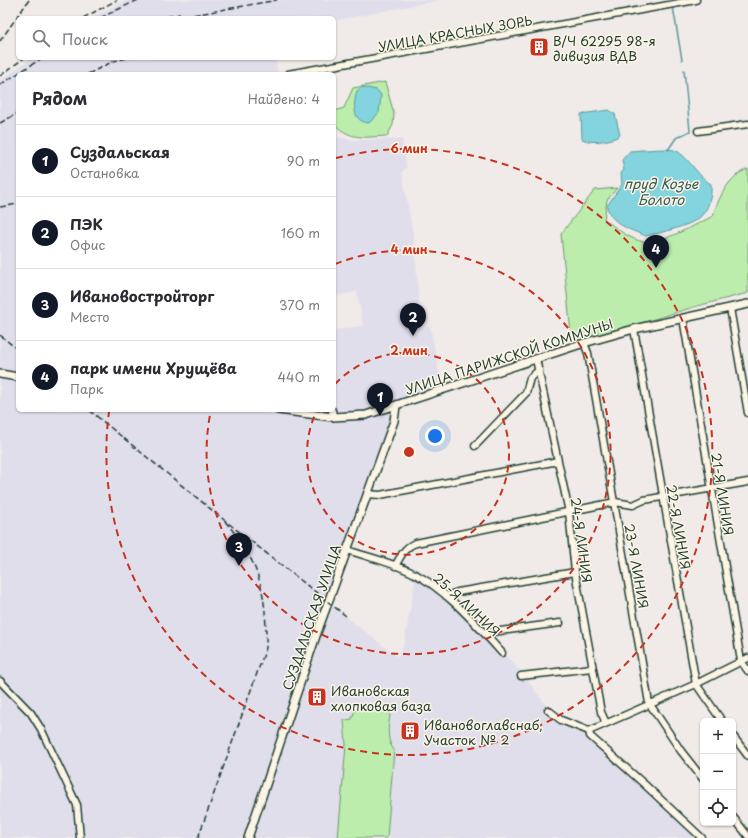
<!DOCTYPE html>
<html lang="ru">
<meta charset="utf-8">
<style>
:root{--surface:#fff;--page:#f2f2f3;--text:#2b2b33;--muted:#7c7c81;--line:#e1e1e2;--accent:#111827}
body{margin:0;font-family:"Playpen Sans",sans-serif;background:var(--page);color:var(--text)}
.controls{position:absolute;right:12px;bottom:12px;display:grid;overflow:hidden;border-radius:6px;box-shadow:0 1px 3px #0004}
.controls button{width:36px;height:36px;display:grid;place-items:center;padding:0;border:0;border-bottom:1px solid var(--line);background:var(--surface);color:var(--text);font:20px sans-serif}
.you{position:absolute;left:435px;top:436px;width:14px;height:14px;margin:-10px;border:3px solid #fff;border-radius:50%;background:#1a73e8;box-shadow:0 0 0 6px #1a73e833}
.badge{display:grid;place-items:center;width:26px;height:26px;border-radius:50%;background:var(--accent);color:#fff;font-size:13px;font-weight:700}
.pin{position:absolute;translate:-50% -33px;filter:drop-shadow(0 1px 2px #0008)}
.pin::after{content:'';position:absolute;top:21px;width:14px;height:12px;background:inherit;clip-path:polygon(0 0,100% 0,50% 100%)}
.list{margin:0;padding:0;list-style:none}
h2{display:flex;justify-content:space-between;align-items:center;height:52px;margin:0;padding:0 16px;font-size:17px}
h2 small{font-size:13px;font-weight:400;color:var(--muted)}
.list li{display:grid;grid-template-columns:26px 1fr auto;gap:12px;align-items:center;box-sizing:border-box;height:72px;padding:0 16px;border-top:1px solid var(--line)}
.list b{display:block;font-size:15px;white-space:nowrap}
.list p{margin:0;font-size:13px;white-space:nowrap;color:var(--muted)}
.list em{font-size:13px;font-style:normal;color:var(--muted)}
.icon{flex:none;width:22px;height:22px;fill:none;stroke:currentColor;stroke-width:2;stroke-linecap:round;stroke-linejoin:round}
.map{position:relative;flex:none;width:748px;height:838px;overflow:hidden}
.search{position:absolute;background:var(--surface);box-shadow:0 1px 3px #0004;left:16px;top:16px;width:320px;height:44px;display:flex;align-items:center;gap:10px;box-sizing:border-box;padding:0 14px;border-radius:6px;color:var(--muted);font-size:15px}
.panel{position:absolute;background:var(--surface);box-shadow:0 1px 3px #0004;left:16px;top:72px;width:320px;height:340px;border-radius:6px}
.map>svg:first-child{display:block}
</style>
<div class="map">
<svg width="748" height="838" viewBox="0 0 748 838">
<rect width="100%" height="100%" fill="#f0ebe8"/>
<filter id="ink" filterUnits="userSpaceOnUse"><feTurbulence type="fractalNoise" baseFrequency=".025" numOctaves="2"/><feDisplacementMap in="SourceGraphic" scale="8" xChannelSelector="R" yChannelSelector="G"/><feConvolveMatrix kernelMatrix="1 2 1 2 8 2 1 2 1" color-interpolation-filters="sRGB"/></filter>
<g filter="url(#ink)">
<path fill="#e1deeb" d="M128 0H440L334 21V18H89Z
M31 58H275L278 74H18V374L0 371V81Z
M334 137 352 140 402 139 407 167 402 172 414 240 421 328 430 326 442 387 368 411 334 414V330L363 326 357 292 334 296Z
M0 379 18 381V410H243L327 421 360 419 387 411 395 413 247 838H0Z
M416 574 491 637 528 680 545 704 562 719 591 733 703 838H387L394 750 389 745 387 735 390 725 352 719 344 720 346 745 338 838H251L331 605 398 657 404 644Z"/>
<path fill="#bcedad" stroke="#6e9570" d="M385 82 394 114 393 125 387 136C364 137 352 141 334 124V111L344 108 353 88Z
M748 169V293L697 306 572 344 561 234 595 190 617 188 607 200 604 219C616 228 629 239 644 242 659 245 699 223 713 216 718 199 729 175 748 169Z
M391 706C390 721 384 737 394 750L387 838H338L346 745 344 720 352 719 355 710Z"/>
<path fill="#83d4de" stroke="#5b989a" d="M362 87 377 90 381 95 379 113 369 123C352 122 353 104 357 91Z
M609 110 615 114 620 135C613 141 591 144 582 139L581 114Z
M642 150C652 150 664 148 674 150 686 153 697 176 711 184 712 195 709 210 699 218 689 226 660 233 646 236 631 230 610 224 607 206L622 184 621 173 624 170 622 160 630 151Z"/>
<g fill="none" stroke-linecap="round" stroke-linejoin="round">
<path stroke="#5b989a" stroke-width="1.5" d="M673 7 682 60
M668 150 676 138 690 131 684 70"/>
<g stroke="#1f3d34" stroke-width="9">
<path id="minor" d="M288 74 696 0
M698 131 748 124
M730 308 748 413
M683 318 741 661 748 671
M634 329 696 684 722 721
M584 343 588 353 649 703 681 751 703 779
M536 359 569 512 575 572 601 712 606 723
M332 410 333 417
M475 446 526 393 530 378 539 370
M367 494 380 495 558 461
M347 550C368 557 391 562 411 572 445 588 477 625 502 653
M395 566C401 556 405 546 416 543L615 502 633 505 644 500 748 482
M446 596 458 592 575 572
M485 633 560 623
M521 676 592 668
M0 681 31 713 41 729 77 805 80 838
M548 710 561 720 589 731
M589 731 696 684 748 658
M589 731 590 736 643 783 702 838
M733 736 748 756
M733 817 748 836"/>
</g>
<g stroke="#1f3d34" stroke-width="10">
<path id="major" d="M0 374 18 377
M278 410 333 417 366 415 584 343 634 329 748 304
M248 838 318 630 394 421 396 406"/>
</g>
<use href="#minor" stroke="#fcf5e5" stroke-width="6"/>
<use href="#major" stroke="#fcf5e5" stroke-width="7"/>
<path stroke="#1f3d34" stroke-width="1.5" stroke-dasharray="6 3" stroke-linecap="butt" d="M83 18 117 0
M100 18 138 0
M159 18 180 14
M176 18 277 0
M0 41 29 0
M88 74 114 61 127 58
M0 76 24 58
M0 85 42 58
M0 123 18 113
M0 207 18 204
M0 335 18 350
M89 410 223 519 346 616
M198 838 266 648C267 593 260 561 223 519"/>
</g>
</g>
<g fill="none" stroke="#c8321e" stroke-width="2" stroke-dasharray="7 5">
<path d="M335 384A101 101 0 1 1 317 410"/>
<path d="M335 264A202 202 0 1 1 211 410"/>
<path d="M336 158A303 303 0 1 1 109 412"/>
</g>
<defs>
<g id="building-square" transform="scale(1)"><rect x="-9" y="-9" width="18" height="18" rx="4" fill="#c8321e" stroke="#fcf5e5"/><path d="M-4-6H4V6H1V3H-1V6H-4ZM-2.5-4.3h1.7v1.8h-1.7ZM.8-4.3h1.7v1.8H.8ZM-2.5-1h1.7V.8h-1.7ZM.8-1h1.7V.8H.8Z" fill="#fff"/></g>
</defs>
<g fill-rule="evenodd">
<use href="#building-square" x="539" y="47"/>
<use href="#building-square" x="317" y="697"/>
<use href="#building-square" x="410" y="731"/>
</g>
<g text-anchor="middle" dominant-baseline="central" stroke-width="3" stroke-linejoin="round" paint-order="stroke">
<g font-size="13" fill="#1f3d34" stroke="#fcf5e5">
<text transform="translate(455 33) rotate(-10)">УЛИЦА КРАСНЫХ ЗОРЬ</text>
<text transform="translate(509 356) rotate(-18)">УЛИЦА ПАРИЖСКОЙ КОММУНЫ</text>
<text transform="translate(723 494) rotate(81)">21-Я ЛИНИЯ</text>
<text transform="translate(679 527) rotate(80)">22-Я ЛИНИЯ</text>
<text transform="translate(582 540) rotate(82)">24-Я ЛИНИЯ</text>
<text transform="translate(637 566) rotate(80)">23-Я ЛИНИЯ</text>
<text transform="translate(467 604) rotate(43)">25-Я ЛИНИЯ</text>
<text transform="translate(311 617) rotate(-71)">СУЗДАЛЬСКАЯ УЛИЦА</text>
</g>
<g font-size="13" fill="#1f3d34" stroke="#fcf5e5" text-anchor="start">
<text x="553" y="40">В/Ч 62295 98-я<tspan x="553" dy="15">дивизия ВДВ</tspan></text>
<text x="331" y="690">Ивановская<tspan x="331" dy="15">хлопковая база</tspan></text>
<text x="424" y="724">Ивановоглавснаб,<tspan x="424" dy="15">Участок № 2</tspan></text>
</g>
<g font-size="14" font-style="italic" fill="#335b56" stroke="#fcf5e5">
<text x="661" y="183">пруд Козье<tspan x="661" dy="16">Болото</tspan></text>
</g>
</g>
<circle cx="409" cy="452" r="6" fill="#c8321e" stroke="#fcf5e5" stroke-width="2"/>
<g font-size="12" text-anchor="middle" font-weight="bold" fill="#c8321e" stroke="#fcf5e5" stroke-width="3" stroke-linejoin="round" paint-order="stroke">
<text x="409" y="153">6 мин</text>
<text x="409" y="254">4 мин</text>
<text x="409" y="355">2 мин</text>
</g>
</svg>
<div class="controls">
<button>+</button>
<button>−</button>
<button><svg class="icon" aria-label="locate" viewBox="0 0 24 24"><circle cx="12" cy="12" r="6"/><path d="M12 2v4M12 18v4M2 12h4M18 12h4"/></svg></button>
</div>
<div class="you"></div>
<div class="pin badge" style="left:380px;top:416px">1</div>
<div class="pin badge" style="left:413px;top:336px">2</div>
<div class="pin badge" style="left:239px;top:566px">3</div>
<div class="pin badge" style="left:656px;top:268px">4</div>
<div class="search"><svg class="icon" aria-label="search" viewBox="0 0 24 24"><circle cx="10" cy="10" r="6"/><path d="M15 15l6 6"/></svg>Поиск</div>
<section class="panel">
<h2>Рядом<small>Найдено: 4</small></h2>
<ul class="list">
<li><span class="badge">1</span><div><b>Суздальская</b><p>Остановка</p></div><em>90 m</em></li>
<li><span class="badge">2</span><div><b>ПЭК</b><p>Офис</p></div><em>160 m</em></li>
<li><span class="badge">3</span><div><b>Ивановостройторг</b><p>Место</p></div><em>370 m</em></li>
<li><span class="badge">4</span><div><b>парк имени Хрущёва</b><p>Парк</p></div><em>440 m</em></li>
</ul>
</section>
</div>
